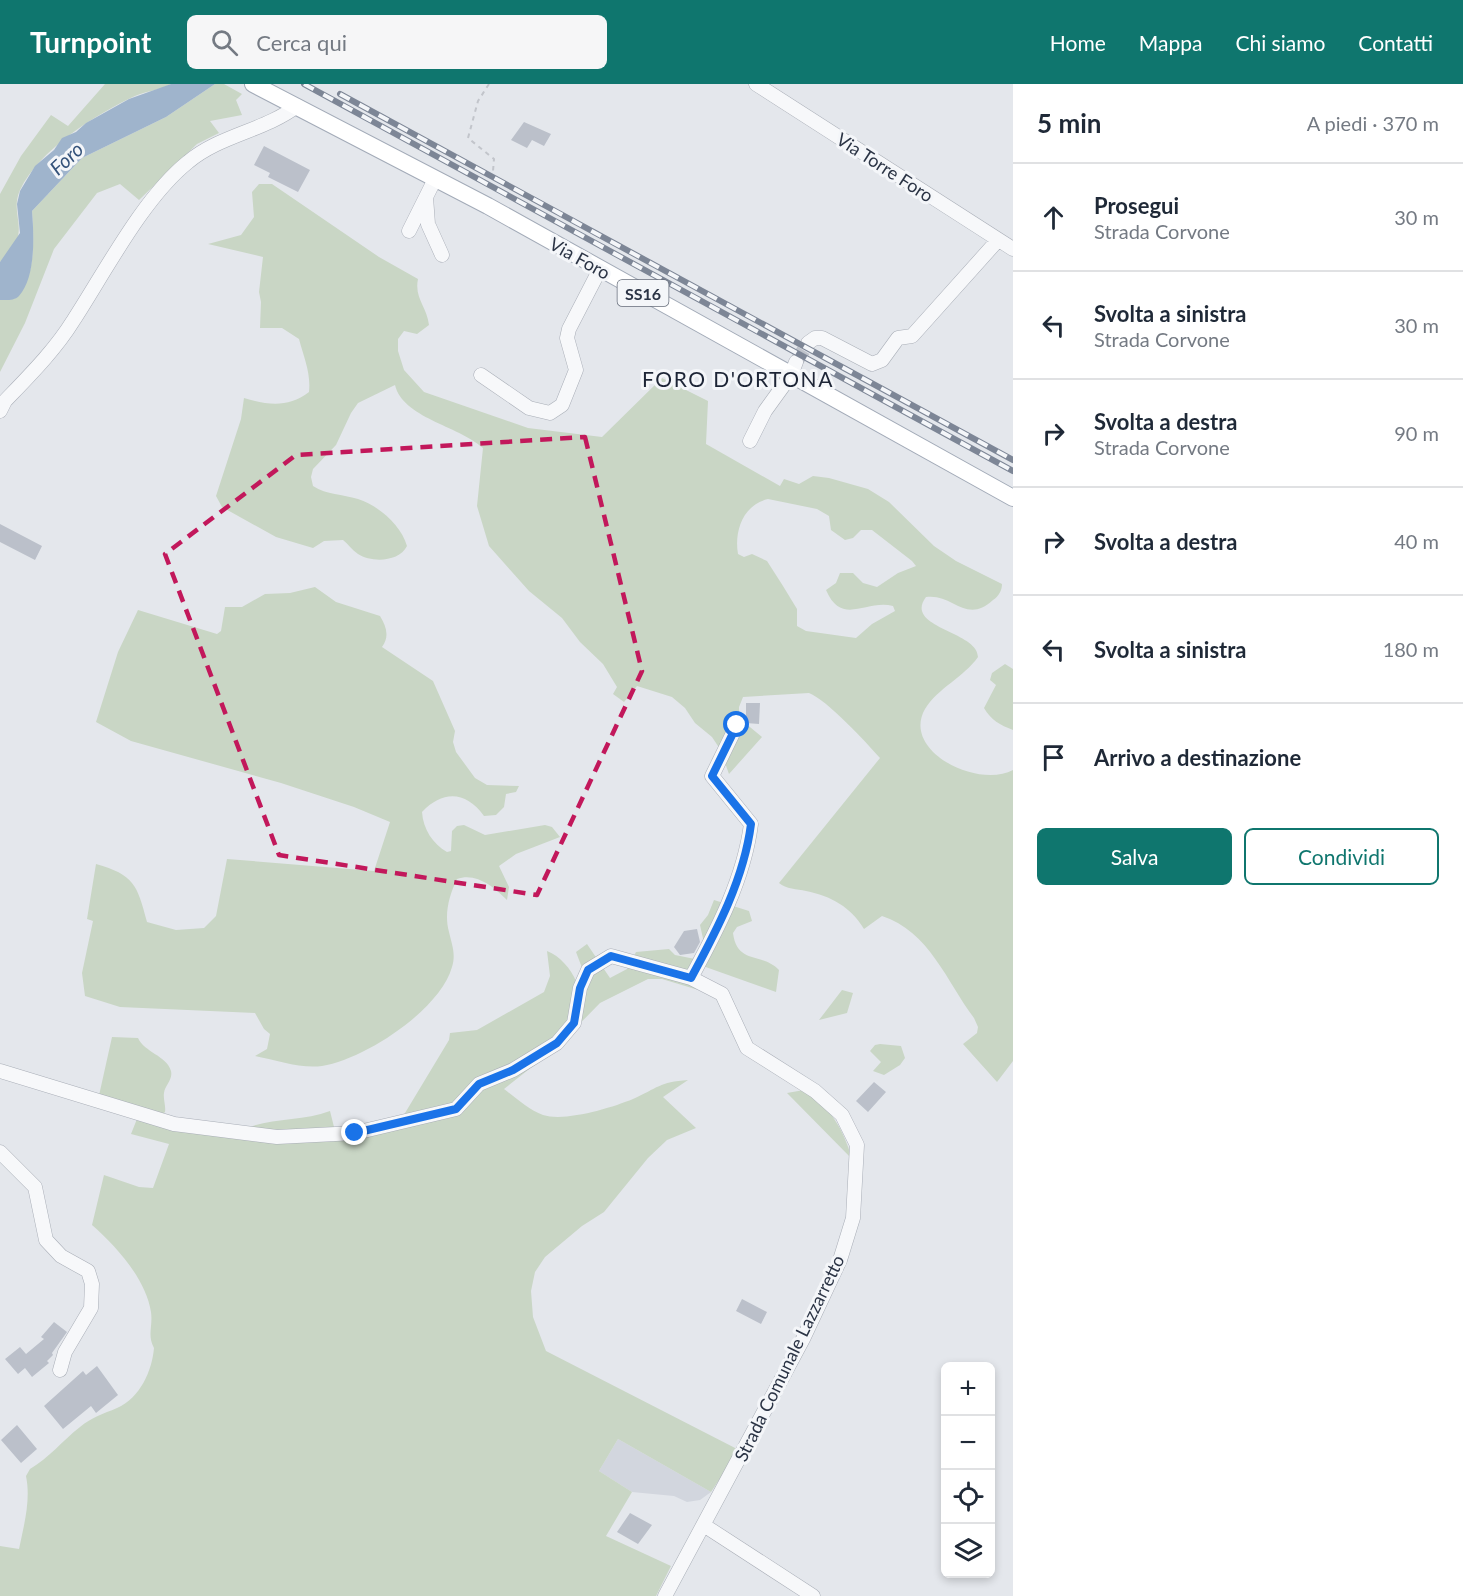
<!DOCTYPE html>
<html lang="it">
<meta charset="utf-8">
<style>
:root{--surface:#fff;--page:#f6f6f7;--text:#1f2937;--muted:#747a83;--line:#e0e1e3;--accent:#0f766e}
body{margin:0;font-family:Lato,sans-serif;background:var(--page);color:var(--text)}
.controls{position:absolute;right:18px;bottom:18px;display:grid;overflow:hidden;border-radius:9px;box-shadow:0 3px 9px #0003}
.controls button{width:54px;height:54px;display:grid;place-items:center;padding:0;border:0;border-bottom:2px solid var(--line);background:var(--surface);color:var(--text);font:30px sans-serif}
.stop{position:absolute;width:18px;height:18px;margin:-14px;border:4px solid #1a73e8;border-radius:50%;background:#fff}
.stop.end{background:#1a73e8;border-color:#fff;box-shadow:0 2px 6px #0008}
.list{margin:0;padding:0;list-style:none}
h2{display:flex;justify-content:space-between;align-items:center;height:78px;margin:0;padding:0 24px;font-size:26px}
h2 small{font-size:20px;font-weight:400;color:var(--muted)}
.list li{display:grid;grid-template-columns:39px 1fr auto;gap:18px;align-items:center;box-sizing:border-box;height:108px;padding:0 24px;border-top:2px solid var(--line)}
.list b{display:block;font-size:22px;white-space:nowrap}
.list p{margin:0;font-size:20px;white-space:nowrap;color:var(--muted)}
.list em{font-size:20px;font-style:normal;color:var(--muted)}
.actions{display:flex;gap:12px;padding:18px 24px}
.actions a{flex:1;padding:14px 0;border:2px solid var(--accent);border-radius:9px;text-align:center;font-size:21px;color:var(--accent)}
.actions .main{background:var(--accent);color:#fff}
.icon{flex:none;width:33px;height:33px;fill:none;stroke:currentColor;stroke-width:2;stroke-linecap:round;stroke-linejoin:round}
.map{position:relative;flex:none;width:1013px;height:1512px;overflow:hidden}
header{display:flex;align-items:center;gap:36px;box-sizing:border-box;height:84px;padding:0 30px;background:var(--accent);color:#fff}
header strong{font-size:28px}
nav{display:flex;gap:33px;margin-inline-start:auto;font-size:21px}
.search{width:420px;height:54px;background:var(--page);display:flex;align-items:center;gap:15px;box-sizing:border-box;padding:0 21px;border-radius:9px;color:var(--muted);font-size:22px}
main{display:flex}
aside{flex:1;background:var(--surface)}
.map>svg:first-child{display:block}
</style>
<header>
<strong>Turnpoint</strong>
<div class="search"><svg class="icon" aria-label="search" viewBox="0 0 24 24"><circle cx="10" cy="10" r="6"/><path d="M15 15l6 6"/></svg>Cerca qui</div>
<nav><a>Home</a><a>Mappa</a><a>Chi siamo</a><a>Contatti</a></nav>
</header>
<main>
<div class="map">
<svg width="1013" height="1512" viewBox="0 0 1013 1512">
<rect width="100%" height="100%" fill="#e4e7ec"/>
<path fill="#d2d6de" d="M618 1355 711 1408 700 1416 687 1418 674 1412 632 1408 599 1387Z"/>
<path fill="#c9d6c5" fill-rule="evenodd" d="M105 0H171C160 6 147 7 135 12 96 30 39 66 20 106 8 133 35 148 0 178V110L21 72 51 31 68 42Z
M215 0H224L242 10 236 16 242 31 210 37 219 49 197 60 139 116 120 100 97 109 54 165 25 239 0 288V216C38 216 34 154 32 127L82 74 166 33Z
M259 100H272L379 173 418 195C414 214 427 223 429 241L417 250 404 247 398 255V267L404 286 424 308 528 344 602 353 662 294 708 317 706 360 780 402 784 395 799 400 813 392 829 394 868 405 889 418 934 462 956 477 1002 500C1002 506 999 512 993 516 966 541 953 509 926 513 903 544 978 547 978 573 964 593 938 604 925 625 901 667 978 705 1013 686V977L997 998 963 960 977 949 978 943 974 934C947 898 929 847 882 832L864 845C851 823 831 812 806 807 797 805 786 805 779 799L880 674C866 658 827 616 809 609L743 613 739 623V634L762 653 729 690 720 665 712 653 695 639 685 624 672 613 637 602 624 618 613 610 617 603 603 580 580 558 562 534 529 507 489 462 477 422 483 364C457 341 403 334 395 301L358 319 351 329 336 361 313 385 311 393 313 402C327 411 342 410 358 415 379 422 401 441 407 462 399 478 372 479 358 470 352 466 348 460 343 456L324 457 313 464 276 453 222 423 216 412 241 335 244 314C268 321 288 324 309 308 311 289 304 274 299 255L282 244H260L261 218 259 208 263 173 208 160 241 151 254 133 252 108ZM768 415 817 425 829 432 831 446 845 456 853 454 861 446H872L912 477 916 482 898 489 877 503 863 499 853 489H840L836 499 826 506C842 543 866 515 893 522L895 527 872 540 856 554 806 547 797 542V525L783 502 767 477 752 470 744 473 738 470C734 447 743 421 768 415Z
M315 503 336 518 380 532C386 542 390 552 382 563L433 597 455 647 453 658 456 668 475 694 487 701 519 702 516 708 506 710 504 723 496 731 484 732C466 707 443 706 422 728 423 745 433 760 447 768L451 767 452 747 457 742 464 741 485 751 545 741 552 743 560 753 516 770 499 782 509 803 507 816C494 803 476 788 457 795 449 812 444 830 449 848 452 861 456 870 452 883 440 926 365 975 322 982 302 985 275 976 255 972L267 965 270 950 264 945 255 929 120 923 85 912 82 889 93 837 87 835 96 780C134 791 137 800 147 838L176 846 204 844 216 832 227 775 374 787 390 738 354 723 281 699 131 657 96 638 118 568 138 526 217 550 221 547 225 523H242L265 510 290 509Z
M1005 580 1013 585V646C1000 641 991 636 984 624L996 601 990 596 992 589Z
M714 816 749 827 752 837 737 843 733 849C737 881 762 868 779 886L776 908 700 881 693 893 723 909 715 914 705 908 662 895H648L600 919 556 964 504 1005C516 1014 529 1026 543 1031 565 1038 611 1024 633 1015 658 1004 659 998 688 996L663 1013 696 1044 667 1056 648 1074 604 1128 582 1142 545 1173 535 1188 531 1207 533 1233 546 1267 739 1366 711 1408 618 1355 599 1387 632 1408 606 1452 671 1482 656 1512H0V1462L19 1465C24 1441 31 1416 26 1392L30 1385C49 1374 62 1357 80 1343 92 1333 103 1330 117 1324 140 1314 152 1287 154 1264 147 1251 153 1243 151 1228 146 1195 116 1162 92 1141L104 1091 139 1103 153 1104 169 1060 131 1050 137 1035 98 1016 112 953 138 954C144 968 167 972 171 987 173 996 165 1001 164 1009 163 1015 166 1022 165 1028L157 1036 241 1047C267 1033 301 1038 330 1027L335 1047 402 1034 449 956 450 949 477 946 544 908 550 892 547 867C560 872 571 885 576 897H587L576 868 587 860 610 894 627 885 636 868 669 865 675 871 695 875 704 859 700 841 708 831Z
M842 906 853 909 847 929 819 936Z
M880 960 901 962 905 974 900 981 884 991 873 987 881 978 870 967 875 961Z
M804 1006C831 1024 843 1044 852 1075L787 1009Z"/>
<path fill="#9fb4cc" d="M171 0H215L166 33 82 74 32 127C34 151 36 193 19 212 14 217 6 216 0 216V178L20 149 17 120 20 107 35 82 54 66 62 54 76 48 86 39 129 15Z"/>
<path fill="#bbc0ca" d="M524 38 551 50 544 62 532 56 527 64 511 56Z
M264 62 310 86 298 108 268 93 270 89 254 81Z
M0 440 42 462 35 476 0 458Z
M746 619H760L759 640 746 639Z
M697 845 700 858 694 869 680 871 674 863 684 847Z
M874 998 886 1008 868 1028 856 1017Z
M742 1215 767 1228 761 1240 736 1227Z
M54 1238 67 1248 52 1269 53 1271 47 1277 49 1279 32 1293 25 1284 18 1290 5 1275 20 1263 26 1270 44 1255 41 1253Z
M97 1282 118 1311 96 1329 91 1322 63 1345 44 1322 83 1287 86 1291Z
M17 1341 37 1365 21 1379 1 1356Z
M630 1429 652 1441 638 1460 617 1448Z"/>
<g fill="none" stroke-linecap="round" stroke-linejoin="round">
<path stroke="#bfc3cb" stroke-width="14" stroke-dasharray="14 7" stroke-linecap="butt" d="M796 278 808 259"/>
<g stroke="#a9aeb7" stroke-width="15">
<path id="minor" d="M756 0 1013 165
M426 113 428 140 442 171
M409 147 435 95
M808 259 815 254H822L872 280 882 276 898 254 912 252 998 156
M481 291 529 324 550 329 562 321 576 286 567 254 569 245 600 185
M0 327 5 317C29 292 55 266 73 237 105 188 143 114 188 78 220 51 264 47 297 22
M750 357 765 327 791 291 796 278
M691 894C717 846 744 795 751 740L712 692 737 641
M0 987 174 1040 277 1053 355 1049 456 1025 479 1000 513 986 557 959 574 939 580 904 588 886 611 872 691 894 722 910 747 964 815 1007 842 1031 857 1061 853 1134 840 1176 803 1255 665 1512
M0 1068 35 1103 46 1156 61 1172 88 1187 92 1200 91 1224 65 1268 60 1286
M705 1442 813 1512"/>
</g>
<g stroke="#a3abb8" stroke-width="18">
<path id="major" d="M253 0 488 122 1013 414"/>
</g>
<path stroke="#c2c5cb" stroke-width="2" stroke-dasharray="4.5 4.5" stroke-linecap="butt" d="M489 0 478 17 468 54 494 75 493 87"/>
<use href="#minor" stroke="#f7f8fa" stroke-width="14"/>
<use href="#major" stroke="#fff" stroke-width="16"/>
<g stroke="#7d8696" stroke-width="6">
<path id="rail" d="M304 0 1013 387
M340 10 1013 376"/>
</g>
<use href="#rail" stroke="#f4f6f9" stroke-width="4" stroke-dasharray="11" stroke-linecap="butt"/>
</g>
<g fill="none" stroke-linecap="round" stroke-linejoin="round">
<path stroke="#1a73e8" stroke-width="8" d="M355 1049 456 1025 479 1000 513 986 557 959 574 939 580 904 588 886 611 872 691 894C717 846 744 795 751 740L712 692 737 641"/>
</g>
<path fill="none" stroke="#c2185b" stroke-width="4.5" stroke-dasharray="12 8" stroke-linejoin="round" d="M585 353 642 587 537 811 279 771 165 470 296 371Z"/>
<g text-anchor="middle" dominant-baseline="central" stroke-width="6" stroke-linejoin="round" paint-order="stroke">
<rect fill="#f4f6f9" stroke="#676e7b" stroke-width="1.5" x="617.5" y="196" width="51" height="26" rx="4.5"/>
<g font-size="16" font-weight="bold" fill="#2b3445">
<text x="643" y="209">SS16</text>
</g>
<g font-size="18" fill="#2b3445" stroke="#f4f6f9">
<text transform="translate(885 83) rotate(33)">Via Torre Foro</text>
<text transform="translate(580 174) rotate(29)">Via Foro</text>
<text transform="translate(789 1274) rotate(-64)">Strada Comunale Lazzarretto</text>
</g>
<g font-size="20" font-style="italic" fill="#34527a" stroke="#f4f6f9">
<text transform="translate(66 74) rotate(-43)">Foro</text>
</g>
<g font-size="21" letter-spacing="1.5" fill="#1d2536" stroke="#f4f6f9">
<text x="738" y="294">FORO D'ORTONA</text>
</g>
</g>
</svg>
<div class="controls">
<button>+</button>
<button>−</button>
<button><svg class="icon" aria-label="locate" viewBox="0 0 24 24"><circle cx="12" cy="12" r="6"/><path d="M12 2v4M12 18v4M2 12h4M18 12h4"/></svg></button>
<button><svg class="icon" aria-label="layers" viewBox="0 0 24 24"><path d="M12 4l9 5-9 5-9-5zM3 14l9 5 9-5"/></svg></button>
</div>
<div class="stop" style="left:737px;top:641px"></div>
<div class="stop end" style="left:355px;top:1049px"></div>
</div>
<aside>
<h2>5 min<small>A piedi · 370 m</small></h2>
<ul class="list">
<li><svg class="icon" aria-label="ahead" viewBox="0 0 24 24"><path d="M12 20V5M6 11l6-6 6 6"/></svg><div><b>Prosegui</b><p>Strada Corvone</p></div><em>30 m</em></li>
<li><svg class="icon" aria-label="left" viewBox="0 0 24 24"><path d="M17 20v-9H6M10 6l-5 5 5 5"/></svg><div><b>Svolta a sinistra</b><p>Strada Corvone</p></div><em>30 m</em></li>
<li><svg class="icon" aria-label="right" viewBox="0 0 24 24"><path d="M7 20v-9h11M14 6l5 5-5 5"/></svg><div><b>Svolta a destra</b><p>Strada Corvone</p></div><em>90 m</em></li>
<li><svg class="icon" aria-label="right" viewBox="0 0 24 24"><path d="M7 20v-9h11M14 6l5 5-5 5"/></svg><div><b>Svolta a destra</b></div><em>40 m</em></li>
<li><svg class="icon" aria-label="left" viewBox="0 0 24 24"><path d="M17 20v-9H6M10 6l-5 5 5 5"/></svg><div><b>Svolta a sinistra</b></div><em>180 m</em></li>
<li><svg class="icon" aria-label="arrive" viewBox="0 0 24 24"><path d="M6 21V4h12l-3 4 3 4H6"/></svg><div><b>Arrivo a destinazione</b></div></li>
</ul>
<div class="actions"><a class="main">Salva</a><a>Condividi</a></div>
</aside>
</main>
